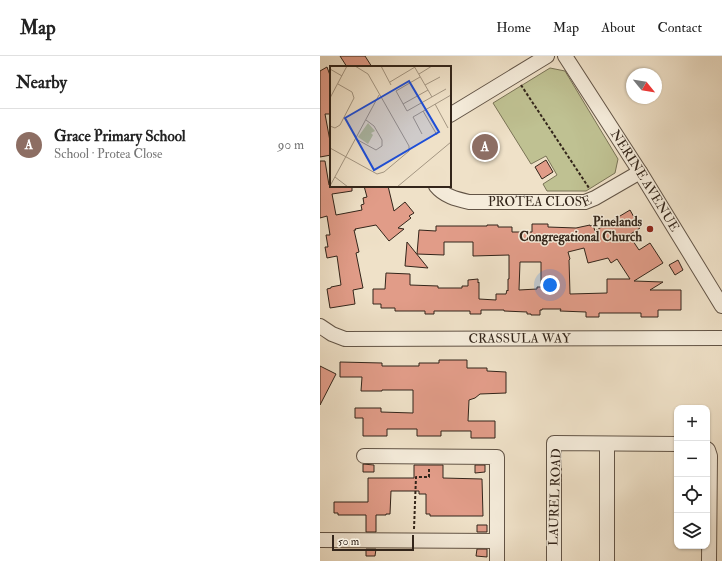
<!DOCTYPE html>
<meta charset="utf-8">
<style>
:root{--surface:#fff;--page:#f6f6f6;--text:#222;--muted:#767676;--line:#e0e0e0;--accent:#0b8043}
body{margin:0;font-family:"IM FELL Double Pica",serif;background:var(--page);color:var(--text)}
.controls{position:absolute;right:12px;bottom:12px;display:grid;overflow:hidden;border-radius:8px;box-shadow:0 1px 3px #0004}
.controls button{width:36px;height:36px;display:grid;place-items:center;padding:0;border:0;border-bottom:1px solid var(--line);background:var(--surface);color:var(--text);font:20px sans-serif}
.compass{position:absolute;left:306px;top:12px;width:36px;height:36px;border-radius:50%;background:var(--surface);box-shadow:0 1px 3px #0004;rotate:120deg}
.scale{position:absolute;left:12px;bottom:10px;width:82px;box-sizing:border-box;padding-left:4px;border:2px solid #33251a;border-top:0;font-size:11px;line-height:14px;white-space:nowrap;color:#33251a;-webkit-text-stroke:3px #f5ecdb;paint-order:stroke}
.you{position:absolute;left:230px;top:229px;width:14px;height:14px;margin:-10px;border:3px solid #fff;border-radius:50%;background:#1a73e8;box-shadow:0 0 0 6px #1a73e833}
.badge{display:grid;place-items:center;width:26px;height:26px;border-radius:50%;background:var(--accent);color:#fff;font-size:13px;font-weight:700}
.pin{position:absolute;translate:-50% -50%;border:2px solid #fff;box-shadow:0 1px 4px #0006}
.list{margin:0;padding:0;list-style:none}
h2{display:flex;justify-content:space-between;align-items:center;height:52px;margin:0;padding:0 16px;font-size:17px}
h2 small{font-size:13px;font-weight:400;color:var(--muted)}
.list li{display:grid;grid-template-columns:26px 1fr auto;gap:12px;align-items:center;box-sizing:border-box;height:72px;padding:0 16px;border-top:1px solid var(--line)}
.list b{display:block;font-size:15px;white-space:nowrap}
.list p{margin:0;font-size:13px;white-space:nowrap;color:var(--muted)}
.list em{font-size:13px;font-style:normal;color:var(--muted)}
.icon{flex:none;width:22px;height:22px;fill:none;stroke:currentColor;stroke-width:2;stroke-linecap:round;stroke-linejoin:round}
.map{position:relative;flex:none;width:402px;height:505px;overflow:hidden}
header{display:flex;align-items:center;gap:24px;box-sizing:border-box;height:56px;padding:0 20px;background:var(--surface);border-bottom:1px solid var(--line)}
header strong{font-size:19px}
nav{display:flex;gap:22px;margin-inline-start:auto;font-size:14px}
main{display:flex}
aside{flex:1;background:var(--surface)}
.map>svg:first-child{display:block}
</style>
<header>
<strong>Map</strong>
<nav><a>Home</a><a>Map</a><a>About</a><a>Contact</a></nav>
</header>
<main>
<aside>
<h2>Nearby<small></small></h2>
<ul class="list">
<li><span class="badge" style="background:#8d6e63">A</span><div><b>Grace Primary School</b><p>School · Protea Close</p></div><em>90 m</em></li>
</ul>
</aside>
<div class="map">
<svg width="402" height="505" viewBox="0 0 402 505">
<rect width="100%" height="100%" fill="#efe1c8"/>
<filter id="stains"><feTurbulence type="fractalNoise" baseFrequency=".005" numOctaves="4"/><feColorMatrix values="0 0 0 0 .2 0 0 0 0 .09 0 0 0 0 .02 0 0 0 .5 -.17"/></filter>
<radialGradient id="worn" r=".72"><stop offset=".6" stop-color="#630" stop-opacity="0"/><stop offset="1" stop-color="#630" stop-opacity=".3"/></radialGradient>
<path fill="#bfc192" stroke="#797356" d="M230 12 245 15 298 103 295 117 266 135H227L223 128 237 119 226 100 211 108 173 47Z"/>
<path fill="#e19c88" stroke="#33251a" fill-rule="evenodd" d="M20 0H45L52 11H27Z
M7 11 11 22V58H5L10 85H11V99L0 101V15Z
M226 104 233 116 222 123 215 111Z
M0 105H5L9 129 32 130V135L12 138 16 159 42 154 41 149 44 148 43 142 47 141 44 130H68L74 155 85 146 94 157 89 160 91 162 78 172 84 173 69 185 56 169 35 173 36 174H34L39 196 36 197 43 232 33 234 35 248 10 252 7 233 11 232V231L21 229 17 200 7 202 5 191H8L6 179H10L7 160 0 162Z
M310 154 320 172 309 179 319 194 330 187 343 207 314 225 343 226 330 234H361V254H338V261H321V257H279V261H266V256L240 255 241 253H222V254H220V259H211V258H207V256L184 255V254H161V258H150V255H114V258H105V255H75V252H61V248H53V233H65L66 217 90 218V229L118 230V232H142V230H148V224L158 223V227L159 226V243L176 244V238H186L187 234 188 235V223H189V199L153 200V186H124V199L97 198 99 174 116 175V170H167V169H178V171H192V176H212V168H228V171L256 172 270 169V170L273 169 275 175ZM264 192 268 207 288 202 291 207 297 203 310 223H287V237L250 238 249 204 250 203 248 196ZM200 206H221V231H217V233L199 234Z
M87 186 108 212 85 210Z
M358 204 363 214 355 219 349 209Z
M119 304H147V312H167V315L186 316V337L160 338 155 342 149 344 148 365H175V382H151V375H121V380H97V373H67V380H43V362H35V352H61V356L93 357V334H62V335H41L42 321H20V306L62 307V310H99V307H119Z
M0 310 16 318 0 349Z
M43 408 54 409V416H43Z
M94 409H123V422L162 423 163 460H110V458H106V438H99V435H71L70 458H66V459H56V476H46V459H18V457H14V446H48V422H94Z
M155 409H165V416L155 417Z
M157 469H167V476H157Z
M46 493H56L55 500H46Z
M157 493H167V501L156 500Z"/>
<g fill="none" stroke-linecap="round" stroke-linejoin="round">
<g stroke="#625446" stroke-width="16">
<g id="minor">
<path id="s1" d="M245 0 320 116 402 250"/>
<path d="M130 59 227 0"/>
<path id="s2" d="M116 130C124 140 136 143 149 146H265L275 142 320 116"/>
<path id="s3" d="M0 270 12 278 25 283 402 282"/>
<path d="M387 393 388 394 390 400 389 505"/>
<path d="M44 400 177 401V505"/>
<path d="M0 484 177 485"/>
<path d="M234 505V387L357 388"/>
<path d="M287 505V388"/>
</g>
</g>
<path stroke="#33251a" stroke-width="2" stroke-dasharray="3 2" stroke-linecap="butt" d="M201 29 269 132
M94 473 96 421H109V412"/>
<use href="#minor" stroke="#f5ecdb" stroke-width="14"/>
</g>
<circle fill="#8f2418" stroke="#f5ecdb" stroke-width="1.5" cx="330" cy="173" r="4"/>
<g text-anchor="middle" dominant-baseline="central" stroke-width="3" stroke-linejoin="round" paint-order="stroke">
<g font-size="13" fill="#33251a" stroke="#f5ecdb">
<text stroke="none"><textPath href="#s1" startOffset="148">NERINE AVENUE</textPath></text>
<text stroke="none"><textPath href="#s2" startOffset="108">PROTEA CLOSE</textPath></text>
<text stroke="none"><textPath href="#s3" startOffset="203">CRASSULA WAY</textPath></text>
<text transform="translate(235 441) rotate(-88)">LAUREL ROAD</text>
</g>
<g font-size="13" font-weight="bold" fill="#33251a" stroke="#f5ecdb" text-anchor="end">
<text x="322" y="166">Pinelands<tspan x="322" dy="15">Congregational Church</tspan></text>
</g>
</g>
<g transform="translate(10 10)">
<rect width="121" height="121" fill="#efe1c8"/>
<path d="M38 57 45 65 41 67 43 69 38 78 28 71Z" fill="#bfc192"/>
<path fill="none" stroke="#a49682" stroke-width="1" d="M51 0 61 19M84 0 102 31M0 3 12 10M89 8 102 0M90 11 66 25 77 45 116 23M60 16 85 1M95 19 110 11M0 32 17 0M73 38 98 24M105 38 118 62M93 45 107 69M0 60 5 62 10 59 24 32 22 26 8 18M92 68 83 51 121 29M26 73 46 84 52 80V74L44 60 36 54M0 82 47 108 54 106 79 85V80L38 8 25 0M5 111 18 121M0 120 49 29M67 121 121 76"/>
<path fill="#1d4ed8" fill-opacity="0.15" stroke="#1d4ed8" stroke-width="2" d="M79 15 109 66 44 104 15 52Z"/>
<rect width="121" height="121" fill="none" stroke="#33251a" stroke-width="2"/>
</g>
<rect width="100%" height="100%" filter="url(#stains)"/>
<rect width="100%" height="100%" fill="url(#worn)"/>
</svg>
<div class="controls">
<button>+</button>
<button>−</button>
<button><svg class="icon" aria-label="locate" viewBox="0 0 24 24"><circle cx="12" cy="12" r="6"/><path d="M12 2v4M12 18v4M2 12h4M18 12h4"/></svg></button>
<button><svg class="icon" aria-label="layers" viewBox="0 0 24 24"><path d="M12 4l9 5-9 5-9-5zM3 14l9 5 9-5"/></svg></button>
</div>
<svg class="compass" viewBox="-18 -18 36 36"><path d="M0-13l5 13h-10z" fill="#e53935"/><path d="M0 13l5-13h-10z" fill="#767676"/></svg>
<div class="scale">50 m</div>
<div class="you"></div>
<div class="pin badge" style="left:165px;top:91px;background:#8d6e63">A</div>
</div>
</main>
